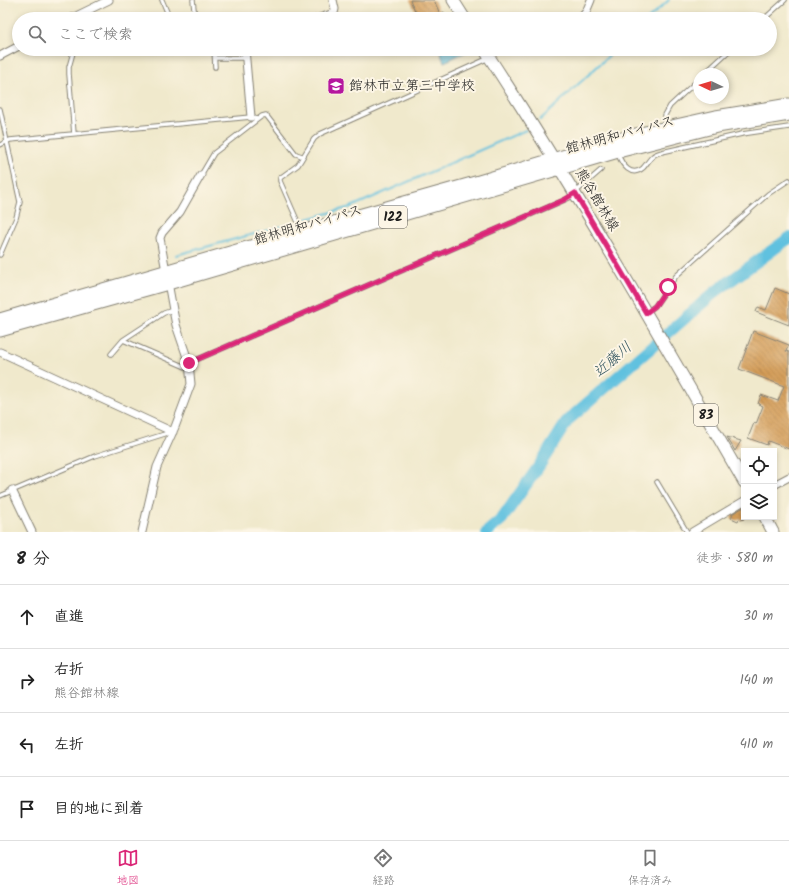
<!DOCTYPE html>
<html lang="ja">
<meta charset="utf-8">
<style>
:root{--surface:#fff;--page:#f6f6f6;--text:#222;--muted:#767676;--line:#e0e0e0;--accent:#db2777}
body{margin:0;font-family:Kalam,"Klee One",sans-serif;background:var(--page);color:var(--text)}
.controls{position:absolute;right:12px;bottom:12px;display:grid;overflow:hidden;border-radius:0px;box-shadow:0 2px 6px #0003}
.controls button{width:36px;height:36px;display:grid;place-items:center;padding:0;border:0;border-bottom:1px solid var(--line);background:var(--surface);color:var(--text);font:20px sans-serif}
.compass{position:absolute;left:693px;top:68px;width:36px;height:36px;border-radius:50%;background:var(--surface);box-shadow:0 2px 6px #0003;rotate:274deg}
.stop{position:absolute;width:12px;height:12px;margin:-9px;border:3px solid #db2777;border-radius:50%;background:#fff}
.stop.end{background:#db2777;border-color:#fff;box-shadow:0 1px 4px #0008}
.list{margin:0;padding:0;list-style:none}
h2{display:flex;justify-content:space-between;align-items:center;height:52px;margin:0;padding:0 16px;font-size:17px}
h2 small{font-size:13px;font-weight:400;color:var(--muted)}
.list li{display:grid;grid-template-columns:26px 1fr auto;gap:12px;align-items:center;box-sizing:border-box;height:64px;padding:0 16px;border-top:1px solid var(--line)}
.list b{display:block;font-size:15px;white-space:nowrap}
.list p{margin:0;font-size:13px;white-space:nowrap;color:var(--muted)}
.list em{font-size:13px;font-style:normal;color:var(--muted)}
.icon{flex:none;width:22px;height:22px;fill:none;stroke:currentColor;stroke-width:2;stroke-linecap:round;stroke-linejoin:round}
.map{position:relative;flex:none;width:789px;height:532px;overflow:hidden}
.search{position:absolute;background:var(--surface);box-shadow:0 2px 6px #0003;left:12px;right:12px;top:12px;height:44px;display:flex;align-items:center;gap:10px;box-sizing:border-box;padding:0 14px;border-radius:22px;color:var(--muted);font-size:15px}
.sheet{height:308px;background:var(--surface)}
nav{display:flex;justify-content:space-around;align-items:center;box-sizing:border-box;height:56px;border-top:1px solid var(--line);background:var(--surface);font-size:11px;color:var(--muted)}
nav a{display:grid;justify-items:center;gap:2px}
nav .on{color:var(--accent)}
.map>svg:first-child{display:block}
</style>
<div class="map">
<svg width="789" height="532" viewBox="0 0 789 532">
<defs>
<pattern id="water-waves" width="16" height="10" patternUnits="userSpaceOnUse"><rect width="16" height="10" fill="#61c1df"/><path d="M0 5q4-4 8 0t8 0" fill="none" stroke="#54a5bf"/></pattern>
<pattern id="building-back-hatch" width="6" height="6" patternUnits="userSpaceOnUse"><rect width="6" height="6" fill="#d49d58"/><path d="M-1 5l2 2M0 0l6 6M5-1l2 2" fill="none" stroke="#ab7f48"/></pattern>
</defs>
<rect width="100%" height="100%" fill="#fcf5e5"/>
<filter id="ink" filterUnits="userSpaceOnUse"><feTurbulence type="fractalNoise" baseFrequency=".025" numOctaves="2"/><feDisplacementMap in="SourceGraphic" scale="8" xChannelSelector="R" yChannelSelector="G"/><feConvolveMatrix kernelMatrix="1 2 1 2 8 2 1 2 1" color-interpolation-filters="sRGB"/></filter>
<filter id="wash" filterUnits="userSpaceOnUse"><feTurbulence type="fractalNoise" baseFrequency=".012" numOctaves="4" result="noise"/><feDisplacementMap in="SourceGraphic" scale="16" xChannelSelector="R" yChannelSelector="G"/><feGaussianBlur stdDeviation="0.9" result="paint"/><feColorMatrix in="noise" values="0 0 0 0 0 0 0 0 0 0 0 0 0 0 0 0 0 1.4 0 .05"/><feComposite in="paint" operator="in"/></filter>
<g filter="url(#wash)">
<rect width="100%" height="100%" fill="#f0e9cc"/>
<path fill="url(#water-waves)" stroke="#3e6e7e" d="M439 49H467L468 51 444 62Z"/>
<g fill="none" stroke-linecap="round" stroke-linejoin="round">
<path stroke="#61c1df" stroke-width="2" d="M648 19 669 0
M540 120 616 49
M307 219 351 207 526 130
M176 255 291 224"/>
<path stroke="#61c1df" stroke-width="12" d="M487 532 502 519 539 466 568 420 715 292 789 238"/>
</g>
<g id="blocks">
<path fill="url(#building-back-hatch)" d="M410 0H434L440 14 444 12 447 19H419Z
M775 288 789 294V325L756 312 758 307 766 310Z
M753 331 789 345 786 351 789 352V449L768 441 767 445 748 438 754 423 756 424 763 406 758 404 761 395 778 401 784 386 739 369Z
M727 437 741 441 735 451Z
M744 507V519L741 520 739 519 738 521 731 518 733 513Z"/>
</g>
</g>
<g filter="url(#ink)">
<use href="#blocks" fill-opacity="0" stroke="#868274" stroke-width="1"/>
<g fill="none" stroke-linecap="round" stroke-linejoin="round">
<g stroke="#868274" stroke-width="5.5">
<path id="lane" d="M162 0 170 19
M193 0 195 19
M764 19 785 0
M214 49 215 67
M215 58H245
M704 74 731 49
M0 109 20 202 16 218 0 255
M666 126 665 115 670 106 699 79
M74 134 69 74V67L74 49
M0 145 10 140 251 117 257 119
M618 154C622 165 631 178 643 168 647 164 649 159 653 156 655 154 659 153 662 152L742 134 789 127
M201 175 214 153 218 150 262 116 266 115 296 154 302 156
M301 229 280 181V178L298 165 314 139 320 134 489 58
M647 312 655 306 676 276 768 194 789 180
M123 340 190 369
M111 354 123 340 164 313 173 310
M189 363 569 198 601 170
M657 482 687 532
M0 496 95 456 171 432"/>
</g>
<g stroke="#868274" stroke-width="9">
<path id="street" d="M70 19 109 0
M317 19 334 13 335 9 333 0
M580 19 586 12 591 0
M245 49 251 117
M0 56 19 46
M0 352 173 432
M774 485 789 477
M12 490 32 532
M142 532 157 467 175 427 191 384 189 363 176 325 173 310 160 238 162 233 180 212 201 175
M692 532 744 501"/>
</g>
<g stroke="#868274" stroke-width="13">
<path id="primary" d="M453 0 465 19
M484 49C576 190 660 336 744 482
M765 517 773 532"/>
</g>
<g stroke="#868274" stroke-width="15">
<path id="highway" d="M0 320 302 232 479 182 636 135 716 117 789 105
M0 330 168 283 618 151 717 126 789 114"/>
</g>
<use href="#lane" stroke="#fff" stroke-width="3.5"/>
<use href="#street" stroke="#fff" stroke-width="7"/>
<use href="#primary" stroke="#fff" stroke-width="11"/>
<use href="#highway" stroke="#fff" stroke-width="13"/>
</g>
</g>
<g fill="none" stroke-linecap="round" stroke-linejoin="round" filter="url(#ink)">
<path stroke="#db2777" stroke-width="5" d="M189 363 564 200 575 193 646 313 655 306 668 287"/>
</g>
<defs>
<g id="school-square" transform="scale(0.9)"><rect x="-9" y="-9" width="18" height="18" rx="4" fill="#b5179e" stroke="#fcf5e5"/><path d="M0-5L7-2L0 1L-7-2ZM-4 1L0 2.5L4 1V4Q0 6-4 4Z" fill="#fff"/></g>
</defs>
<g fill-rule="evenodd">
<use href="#school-square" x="336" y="86"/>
</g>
<g text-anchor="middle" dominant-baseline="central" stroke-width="4" stroke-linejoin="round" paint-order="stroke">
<g fill="#fcf5e5" stroke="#5f5d58" stroke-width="1">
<rect x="379" y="206" width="28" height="22" rx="3"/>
<rect x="694" y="404" width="24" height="22" rx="3"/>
</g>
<g font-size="13" font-weight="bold" fill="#1c1c1c">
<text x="393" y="217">122</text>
<text x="706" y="415">83</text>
</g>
<g font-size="14" fill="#1c1c1c" stroke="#fcf5e5" text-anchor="start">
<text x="349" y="86">館林市立第三中学校</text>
</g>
<g font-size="14" fill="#1c1c1c" stroke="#fcf5e5">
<text transform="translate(620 135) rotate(-15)">館林明和バイパス</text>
<text transform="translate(597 200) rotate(59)">熊谷館林線</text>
<text transform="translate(308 225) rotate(-16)">館林明和バイパス</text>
</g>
<g font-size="15" font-style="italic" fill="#345660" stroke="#fcf5e5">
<text transform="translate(613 360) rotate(-41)">近藤川</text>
</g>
</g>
</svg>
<div class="controls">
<button><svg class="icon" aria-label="locate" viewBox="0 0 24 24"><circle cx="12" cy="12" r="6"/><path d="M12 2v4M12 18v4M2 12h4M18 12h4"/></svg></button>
<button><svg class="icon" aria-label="layers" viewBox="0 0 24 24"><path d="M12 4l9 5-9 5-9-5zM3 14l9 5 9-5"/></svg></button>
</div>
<svg class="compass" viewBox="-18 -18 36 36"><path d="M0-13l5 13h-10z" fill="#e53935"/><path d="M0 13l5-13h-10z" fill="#767676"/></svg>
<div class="stop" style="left:668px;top:287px"></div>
<div class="stop end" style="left:189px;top:363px"></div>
<div class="search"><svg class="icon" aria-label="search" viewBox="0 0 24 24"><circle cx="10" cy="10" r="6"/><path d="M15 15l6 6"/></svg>ここで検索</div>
</div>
<section class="sheet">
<h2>8 分<small>徒歩 · 580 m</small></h2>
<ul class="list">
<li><svg class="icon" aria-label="ahead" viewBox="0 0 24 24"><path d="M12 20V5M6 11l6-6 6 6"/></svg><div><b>直進</b></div><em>30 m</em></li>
<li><svg class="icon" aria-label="right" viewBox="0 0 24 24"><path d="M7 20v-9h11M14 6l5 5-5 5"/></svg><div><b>右折</b><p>熊谷館林線</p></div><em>140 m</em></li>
<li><svg class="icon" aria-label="left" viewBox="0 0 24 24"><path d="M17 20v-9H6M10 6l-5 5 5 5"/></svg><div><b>左折</b></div><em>410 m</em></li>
<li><svg class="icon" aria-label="arrive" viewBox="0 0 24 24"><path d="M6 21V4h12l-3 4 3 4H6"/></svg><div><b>目的地に到着</b></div></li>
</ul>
</section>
<nav>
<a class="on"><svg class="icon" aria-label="map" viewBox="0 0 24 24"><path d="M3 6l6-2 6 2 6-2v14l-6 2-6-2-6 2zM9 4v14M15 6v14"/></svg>地図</a>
<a><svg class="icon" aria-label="directions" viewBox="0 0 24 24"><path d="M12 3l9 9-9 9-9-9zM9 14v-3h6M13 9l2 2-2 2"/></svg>経路</a>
<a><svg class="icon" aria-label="saved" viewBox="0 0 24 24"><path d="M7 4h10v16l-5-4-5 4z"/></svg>保存済み</a>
</nav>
